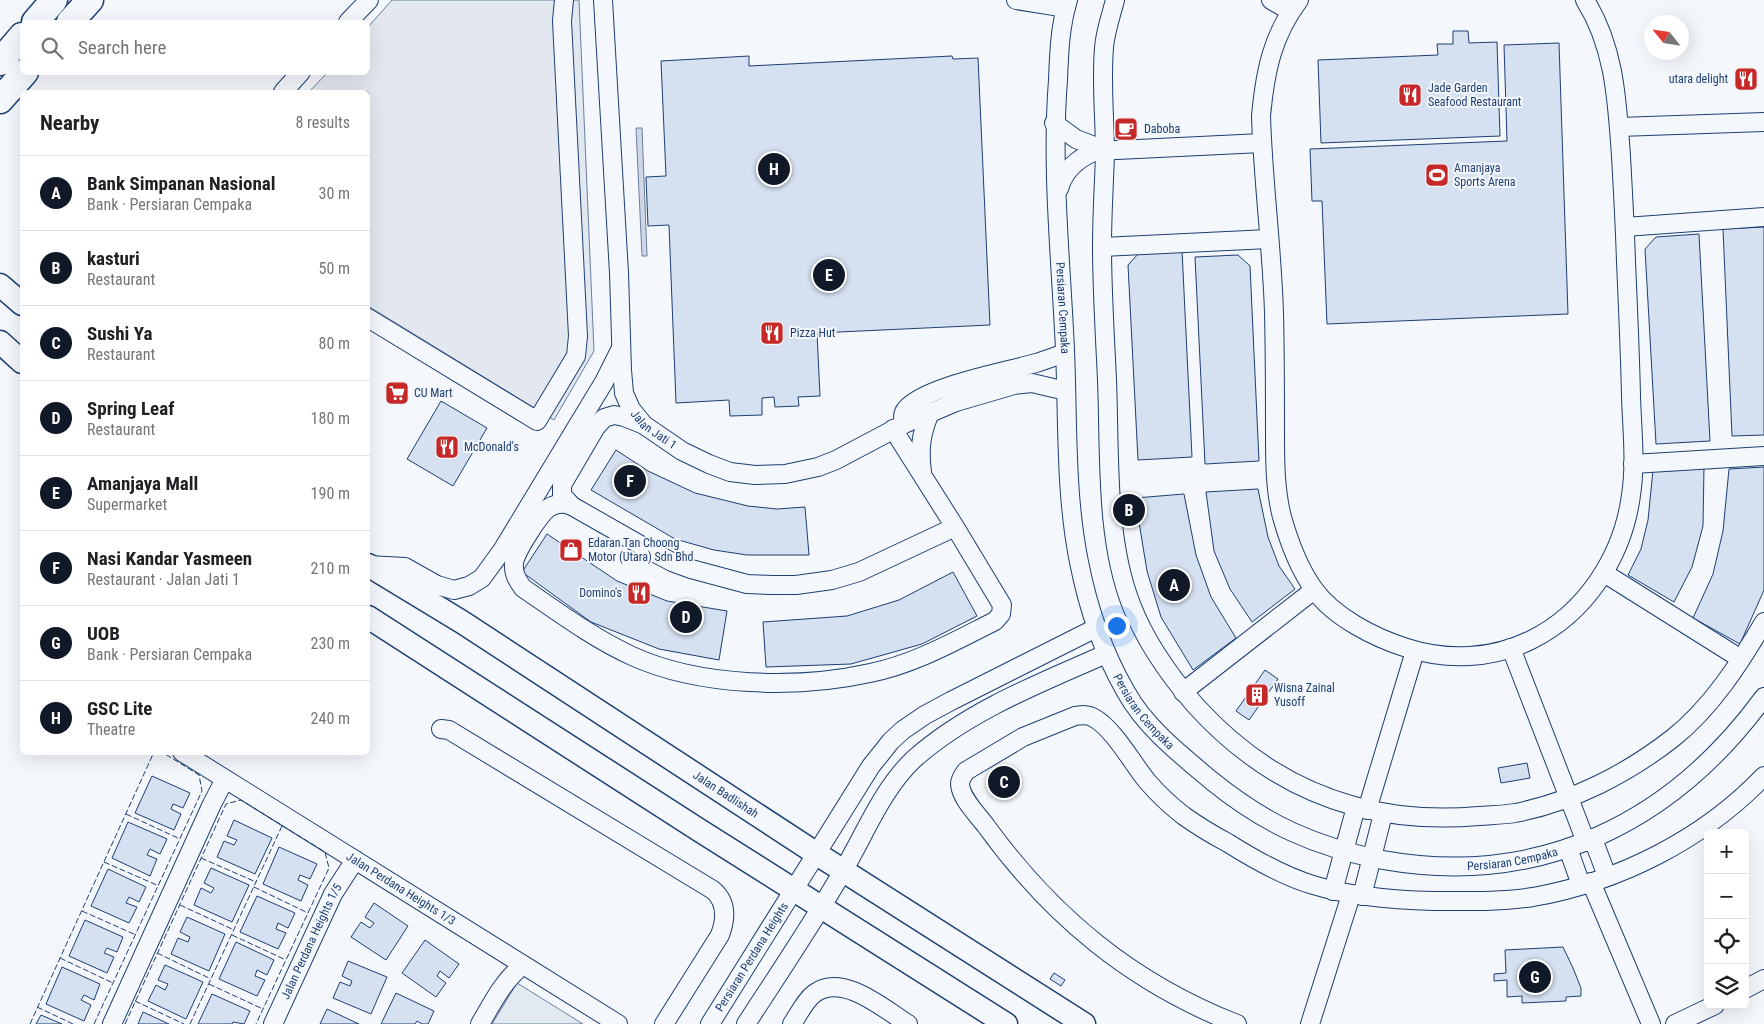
<!DOCTYPE html>
<meta charset="utf-8">
<style>
:root{--surface:#fff;--page:#f2f2f2;--text:#202124;--muted:#757577;--line:#e0e0e0;--accent:#111827}
body{margin:0;font-family:"Roboto Condensed",sans-serif;background:var(--page);color:var(--text)}
.controls{position:absolute;right:15px;bottom:15px;display:grid;overflow:hidden;border-radius:8px;box-shadow:0 5px 20px #0002}
.controls button{width:45px;height:45px;display:grid;place-items:center;padding:0;border:0;border-bottom:1px solid var(--line);background:var(--surface);color:var(--text);font:25px sans-serif}
.compass{position:absolute;left:1644px;top:15px;width:45px;height:45px;border-radius:50%;background:var(--surface);box-shadow:0 5px 20px #0002;rotate:300deg}
.you{position:absolute;left:1116px;top:625px;width:18px;height:18px;margin:-12px;border:4px solid #fff;border-radius:50%;background:#1a73e8;box-shadow:0 0 0 8px #1a73e833}
.badge{display:grid;place-items:center;width:32px;height:32px;border-radius:50%;background:var(--accent);color:#fff;font-size:16px;font-weight:700}
.pin{position:absolute;translate:-50% -50%;border:2px solid #fff;box-shadow:0 1px 5px #0006}
.list{margin:0;padding:0;list-style:none}
h2{display:flex;justify-content:space-between;align-items:center;height:65px;margin:0;padding:0 20px;font-size:21px}
h2 small{font-size:16px;font-weight:400;color:var(--muted)}
.list li{display:grid;grid-template-columns:32px 1fr auto;gap:15px;align-items:center;box-sizing:border-box;height:75px;padding:0 20px;border-top:1px solid var(--line)}
.list b{display:block;font-size:19px;white-space:nowrap}
.list p{margin:0;font-size:16px;white-space:nowrap;color:var(--muted)}
.list em{font-size:16px;font-style:normal;color:var(--muted)}
.icon{flex:none;width:28px;height:28px;fill:none;stroke:currentColor;stroke-width:2;stroke-linecap:round;stroke-linejoin:round}
.map{position:relative;flex:none;width:1764px;height:1024px;overflow:hidden}
.search{position:absolute;background:var(--surface);box-shadow:0 5px 20px #0002;left:20px;top:20px;width:350px;height:55px;display:flex;align-items:center;gap:12px;box-sizing:border-box;padding:0 18px;border-radius:8px;color:var(--muted);font-size:19px}
.panel{position:absolute;background:var(--surface);box-shadow:0 5px 20px #0002;left:20px;top:90px;width:350px;height:665px;border-radius:8px}
.map>svg:first-child{display:block}
</style>
<div class="map">
<svg width="1764" height="1024" viewBox="0 0 1764 1024">
<rect width="100%" height="100%" fill="#f4f7fb"/>
<path fill="#e3e9f0" stroke="#687fa3" d="M517 983 583 1024H492Z"/>
<path fill="#e3e8f0" stroke="#687fa3" d="M392 0H579L594 351 554 420 368 306V92H309L327 73 368 72V27Z"/>
<path fill="#cfd7e4" stroke="#687fa3" d="M636 128H642L647 256H642Z"/>
<path fill="#d5e0f0" stroke="#1d3f73" d="M1453 31H1468L1469 43 1497 42 1500 136 1321 143 1318 60 1438 55 1437 44H1453Z
M1559 43 1568 314 1327 324 1322 201H1312L1310 149 1507 141 1504 45Z
M749 56V66L952 56 953 59 978 58 990 325 817 333 820 396 798 397 799 406 775 407 774 397 762 398V415L730 416 729 400 676 403 669 225 648 226 646 177 666 176 661 61Z
M1764 227V435L1732 436 1723 229Z
M1699 234 1710 441 1656 444 1645 249 1656 237Z
M1182 250 1192 457 1138 460 1128 265 1139 253Z
M1238 255 1250 266 1259 461 1205 464 1195 257Z
M441 401 487 428 453 486 407 459Z
M616 450 648 471 695 493 748 506 777 509 805 507 809 555H747L714 550 675 539 591 490Z
M1704 467 1703 526 1692 567 1674 602 1628 575 1641 549 1648 520 1653 470Z
M1764 467V590L1740 644 1693 618 1713 574 1723 531 1729 469Z
M1258 489 1268 537 1279 566 1295 589 1252 622 1230 589 1214 551 1206 492Z
M1184 494 1196 555 1211 597 1236 638 1193 670 1161 617 1147 571 1135 498Z
M547 534 617 581 667 601 727 611 719 660 659 649 591 622 522 572Z
M953 572 977 616 922 644 851 664 766 667 763 622 847 616 899 600Z
M1265 670 1278 679 1249 720 1236 711Z
M1527 763 1530 778 1501 783 1498 768Z
M152 776 190 793 183 808 173 804 171 809 181 814 174 830 135 813Z
M234 820 272 838 255 874 217 857 224 841 234 845 237 840 227 836Z
M128 822 167 839 160 854 150 849 147 855 157 859 150 876 112 858Z
M279 847 317 864 310 879 300 875 298 880 308 885 301 901 263 884Z
M211 868 249 885 232 922 194 905 201 888 211 893 214 888 204 883Z
M108 869 146 887 139 902 129 897 126 903 137 907 129 923 91 906Z
M257 896 295 913 288 928 278 923 276 929 286 933 278 949 240 932Z
M374 903 408 926 386 960 351 937 361 922 370 928 374 923 365 917Z
M187 917 225 934 209 971 171 954 178 938 188 942 190 937 180 932Z
M85 920 123 937 117 952 107 948 104 953 114 957 107 973 69 956Z
M425 940 459 964 449 978 440 971 437 976 446 983 436 997 402 973Z
M236 942 274 960 267 975 257 970 255 976 265 980 257 996 219 979Z
M1563 947 1573 968 1581 988V996L1566 997V1001L1522 1003V996L1507 997V980L1494 981V974L1506 973 1505 950Z
M348 961 387 977 371 1014 333 998 340 982 350 986 352 981 342 976Z
M165 965 203 982 186 1019 148 1001 156 985 165 990 168 984 158 980Z
M62 967 100 984 94 1000 84 995 81 1000 91 1005 84 1021 46 1004Z
M1054 973 1065 980 1061 986 1050 979Z
M396 993 434 1011 428 1024H422L417 1021 415 1024H381Z
M212 994 250 1011 244 1024 233 1022 232 1024H198Z
M327 1009 359 1024H320Z
M143 1012 169 1024H138Z
M41 1015 62 1024H36Z"/>
<g fill="none" stroke-linecap="round" stroke-linejoin="round">
<g stroke="#1d3f73" stroke-width="20">
<g id="minor">
<path id="s1" d="M603 0 619 273 622 370 624 393 631 409 644 425 682 451 709 464 730 472 755 475 785 474 818 467 836 460 904 424 956 402 1014 385 1032 383 1066 391"/>
<path d="M1016 0 1066 8"/>
<path id="s2" d="M1068 0C1060 26 1059 53 1058 80 1051 169 1061 260 1065 350 1068 420 1065 493 1079 562 1088 608 1103 652 1126 692 1146 728 1181 755 1212 781 1265 824 1315 847 1383 860 1540 888 1672 823 1764 697"/>
<path d="M1115 0C1111 16 1105 32 1104 48 1101 84 1105 119 1105 154 1104 185 1102 215 1102 246 1102 291 1105 336 1107 380 1110 452 1105 537 1131 604 1145 641 1169 675 1195 705 1271 789 1366 826 1479 816 1491 815 1503 815 1515 813 1572 802 1627 774 1673 738 1711 708 1740 663 1764 622"/>
<path d="M1271 0 1290 11"/>
<path d="M1299 0C1272 36 1265 72 1261 116 1263 182 1272 247 1274 313 1275 353 1275 393 1275 433 1275 461 1275 490 1282 517 1289 542 1299 568 1313 588 1333 617 1375 638 1407 648 1448 661 1492 659 1531 640 1586 613 1623 556 1631 495 1636 463 1632 429 1631 396 1630 351 1628 307 1626 262 1625 227 1623 192 1621 156 1617 101 1615 48 1585 0"/>
<path d="M348 22 369 0"/>
<path d="M283 92 301 72"/>
<path d="M1054 123 1076 139 1105 150"/>
<path d="M1619 127 1764 122"/>
<path d="M1059 189C1064 170 1078 158 1096 151L1262 143"/>
<path d="M1625 227 1764 217"/>
<path d="M1102 247 1269 239"/>
<path d="M368 318 537 421 576 356 578 336 562 21 564 0"/>
<path d="M904 424C903 418 902 414 906 409 926 386 1005 372 1036 363 1046 360 1056 356 1065 353"/>
<path d="M893 429 955 527 1002 605 1001 614 995 621C955 641 915 664 870 673 798 689 700 687 632 656 593 638 558 612 523 588 517 580 513 573 514 563 516 551 540 513 550 507 557 503 565 503 572 506L651 551 672 562 691 569 747 584 771 585H796L832 580 859 572 955 527"/>
<path d="M1633 464 1764 456"/>
<path d="M922 472C919 449 921 433 930 413"/>
<path d="M572 506 562 495V485L596 427 604 418 614 415 624 417 642 424"/>
<path d="M368 565 405 567 437 585 454 590 469 586 482 578 503 549 604 382 620 350"/>
<path d="M1604 573 1741 659"/>
<path d="M1511 648 1586 842"/>
<path d="M1183 692 1314 590"/>
<path d="M441 729 449 730 713 890C727 902 726 919 720 935L664 1024"/>
<path id="s3" d="M182 752 618 1024"/>
<path d="M1367 810 1415 651"/>
<path d="M1593 839 1607 876"/>
<path d="M1568 848 1581 885"/>
<path d="M1591 882 1651 1024"/>
<path d="M1333 891 1356 807"/>
<path d="M1362 896 1383 814"/>
<path d="M1745 989 1764 979"/>
<path d="M112 1024 212 804 225 779"/>
<path id="s4" d="M273 1024 333 894 355 860"/>
<path d="M480 1024C493 1002 503 981 523 965"/>
<path id="s5" d="M710 1024 871 766 891 741 903 730 925 715 951 701 1096 628"/>
<path d="M746 1024C779 973 813 923 843 871 865 834 882 789 914 759 968 711 1040 683 1106 654"/>
<path d="M792 1024C799 1014 805 1000 815 993 843 973 884 1009 908 1024"/>
<path d="M1237 1024C1132 983 1052 917 986 826 978 815 961 799 960 784 960 779 963 775 966 771L1023 737 1075 716C1082 715 1088 714 1094 718 1113 728 1133 764 1147 781 1158 794 1171 806 1184 816 1198 826 1213 835 1228 843 1255 860 1283 876 1313 885 1352 897 1394 900 1434 901 1467 901 1500 902 1533 897 1619 882 1704 839 1764 776"/>
<path d="M1310 1024 1351 895"/>
<path d="M1675 1024 1715 1005"/>
</g>
</g>
<g stroke="#1d3f73" stroke-width="25">
<g id="major">
<path d="M0 285 22 304"/>
<path d="M0 342 22 362"/>
<path id="s6" d="M368 565 462 622 817 854 1084 1024"/>
<path d="M368 617 699 830 1006 1024"/>
</g>
</g>
<g stroke="#1d3f73" stroke-width="29">
<path id="highway" d="M35 22 54 0
M70 22 90 0
M0 62 22 36
M0 100 25 72"/>
</g>
<use href="#minor" stroke="#f4f7fb" stroke-width="18"/>
<use href="#major" stroke="#f4f7fb" stroke-width="22"/>
<use href="#highway" stroke="#f4f7fb" stroke-width="26"/>
<path stroke="#1d3f73" stroke-width="1" stroke-dasharray="6 2.5" stroke-linecap="butt" d="M126 814 180 839
M201 858 256 882
M104 862 159 886
M254 887 308 913
M180 905 234 930
M82 911 136 935
M232 935 286 960
M157 953 211 979
M60 958 113 983
M209 984 263 1009
M135 1001 184 1024
M37 1007 73 1024
M30 1024 154 752
M94 1024 202 791 199 775 162 752
M125 1024 226 804 241 800 325 852 329 868 256 1024
M190 1024 282 826"/>
</g>
<defs>
<g id="restaurant-square" transform="scale(1.25)"><rect x="-9" y="-9" width="18" height="18" rx="4" fill="#c62828" stroke="#f4f7fb"/><path d="M-5-6h1v4h1v-4h1v4h1v-4h1v5L-1.5 .5V6h-2V.5L-5-1ZM5-6V6H3V1.5H1.5Q1.5-4 5-6Z" fill="#fff"/></g>
<g id="cafe-square" transform="scale(1.25)"><rect x="-9" y="-9" width="18" height="18" rx="4" fill="#c62828" stroke="#f4f7fb"/><path d="M-5.5-4.5H6V0H3Q3 3.5 0 3.5H-2.5Q-5.5 3.5-5.5 0ZM3-3.2v2h1.7v-2ZM-6 4.5H4V6H-6Z" fill="#fff"/></g>
<g id="stadium-square" transform="scale(1.25)"><rect x="-9" y="-9" width="18" height="18" rx="4" fill="#c62828" stroke="#f4f7fb"/><path d="M0-5a6.5 5 0 1 0 0 10a6.5 5 0 1 0 0-10ZM-3.5-1.8h7v3.6h-7Z" fill="#fff"/></g>
<g id="supermarket-square" transform="scale(1.25)"><rect x="-9" y="-9" width="18" height="18" rx="4" fill="#c62828" stroke="#f4f7fb"/><path d="M-6-5.5h2.5l.6 2H6L4.5 2H-2.5L-4.4-4H-6ZM-1.5 3.2a1.3 1.3 0 1 0 .1 0ZM3 3.2a1.3 1.3 0 1 0 .1 0Z" fill="#fff"/></g>
<g id="shop-square" transform="scale(1.25)"><rect x="-9" y="-9" width="18" height="18" rx="4" fill="#c62828" stroke="#f4f7fb"/><path d="M-5-2.5h2.3a2.7 3.5 0 0 1 5.4 0H5L5.5 6h-11ZM-1.5-2.5h3a1.5 2.3 0 0 0-3 0Z" fill="#fff"/></g>
<g id="building-square" transform="scale(1.25)"><rect x="-9" y="-9" width="18" height="18" rx="4" fill="#c62828" stroke="#f4f7fb"/><path d="M-4-6H4V6H1V3H-1V6H-4ZM-2.5-4.3h1.7v1.8h-1.7ZM.8-4.3h1.7v1.8H.8ZM-2.5-1h1.7V.8h-1.7ZM.8-1h1.7V.8H.8Z" fill="#fff"/></g>
</defs>
<g fill-rule="evenodd">
<use href="#restaurant-square" x="1746" y="79"/>
<use href="#restaurant-square" x="1410" y="95"/>
<use href="#cafe-square" x="1126" y="129"/>
<use href="#stadium-square" x="1437" y="175"/>
<use href="#restaurant-square" x="772" y="333"/>
<use href="#supermarket-square" x="397" y="393"/>
<use href="#restaurant-square" x="447" y="447"/>
<use href="#shop-square" x="571" y="550"/>
<use href="#restaurant-square" x="639" y="593"/>
<use href="#building-square" x="1257" y="695"/>
</g>
<g text-anchor="middle" dominant-baseline="central" stroke-width="4" stroke-linejoin="round" paint-order="stroke">
<g font-size="12" fill="#1d3f73" stroke="#f4f7fb" text-anchor="start">
<text x="1728" y="79" text-anchor="end">utara delight</text>
<text x="1428" y="88">Jade Garden<tspan x="1428" dy="14">Seafood Restaurant</tspan></text>
<text x="1144" y="129">Daboba</text>
<text x="1454" y="168">Amanjaya<tspan x="1454" dy="14">Sports Arena</tspan></text>
<text x="790" y="333">Pizza Hut</text>
<text x="414" y="393">CU Mart</text>
<text x="464" y="447">McDonald's</text>
<text x="588" y="543">Edaran Tan Choong<tspan x="588" dy="14">Motor (Utara) Sdn Bhd</tspan></text>
<text x="622" y="593" text-anchor="end">Domino's</text>
<text x="1274" y="688">Wisna Zainal<tspan x="1274" dy="14">Yusoff</tspan></text>
</g>
<g font-size="12" fill="#1d3f73" stroke="#f4f7fb">
<text stroke="none"><textPath href="#s2" startOffset="309">Persiaran Cempaka</textPath></text>
<text stroke="none"><textPath href="#s1" startOffset="442">Jalan Jati 1</textPath></text>
<text stroke="none"><textPath href="#s2" startOffset="729">Persiaran Cempaka</textPath></text>
<text stroke="none"><textPath href="#s6" startOffset="425">Jalan Badlishah</textPath></text>
<text stroke="none"><textPath href="#s2" startOffset="1148">Persiaran Cempaka</textPath></text>
<text stroke="none"><textPath href="#s3" startOffset="258">Jalan Perdana Heights 1/3</textPath></text>
<text stroke="none"><textPath href="#s4" startOffset="91">Jalan Perdana Heights 1/5</textPath></text>
<text stroke="none"><textPath href="#s5" startOffset="79">Persiaran Perdana Heights</textPath></text>
</g>
</g>
</svg>
<div class="controls">
<button>+</button>
<button>−</button>
<button><svg class="icon" aria-label="locate" viewBox="0 0 24 24"><circle cx="12" cy="12" r="6"/><path d="M12 2v4M12 18v4M2 12h4M18 12h4"/></svg></button>
<button><svg class="icon" aria-label="layers" viewBox="0 0 24 24"><path d="M12 4l9 5-9 5-9-5zM3 14l9 5 9-5"/></svg></button>
</div>
<svg class="compass" viewBox="-18 -18 36 36"><path d="M0-13l5 13h-10z" fill="#e53935"/><path d="M0 13l5-13h-10z" fill="#757577"/></svg>
<div class="you"></div>
<div class="pin badge" style="left:1174px;top:585px">A</div>
<div class="pin badge" style="left:1129px;top:510px">B</div>
<div class="pin badge" style="left:1004px;top:782px">C</div>
<div class="pin badge" style="left:686px;top:617px">D</div>
<div class="pin badge" style="left:829px;top:275px">E</div>
<div class="pin badge" style="left:630px;top:481px">F</div>
<div class="pin badge" style="left:1535px;top:977px">G</div>
<div class="pin badge" style="left:774px;top:169px">H</div>
<div class="search"><svg class="icon" aria-label="search" viewBox="0 0 24 24"><circle cx="10" cy="10" r="6"/><path d="M15 15l6 6"/></svg>Search here</div>
<section class="panel">
<h2>Nearby<small>8 results</small></h2>
<ul class="list">
<li><span class="badge">A</span><div><b>Bank Simpanan Nasional</b><p>Bank · Persiaran Cempaka</p></div><em>30 m</em></li>
<li><span class="badge">B</span><div><b>kasturi</b><p>Restaurant</p></div><em>50 m</em></li>
<li><span class="badge">C</span><div><b>Sushi Ya</b><p>Restaurant</p></div><em>80 m</em></li>
<li><span class="badge">D</span><div><b>Spring Leaf</b><p>Restaurant</p></div><em>180 m</em></li>
<li><span class="badge">E</span><div><b>Amanjaya Mall</b><p>Supermarket</p></div><em>190 m</em></li>
<li><span class="badge">F</span><div><b>Nasi Kandar Yasmeen</b><p>Restaurant · Jalan Jati 1</p></div><em>210 m</em></li>
<li><span class="badge">G</span><div><b>UOB</b><p>Bank · Persiaran Cempaka</p></div><em>230 m</em></li>
<li><span class="badge">H</span><div><b>GSC Lite</b><p>Theatre</p></div><em>240 m</em></li>
</ul>
</section>
</div>
